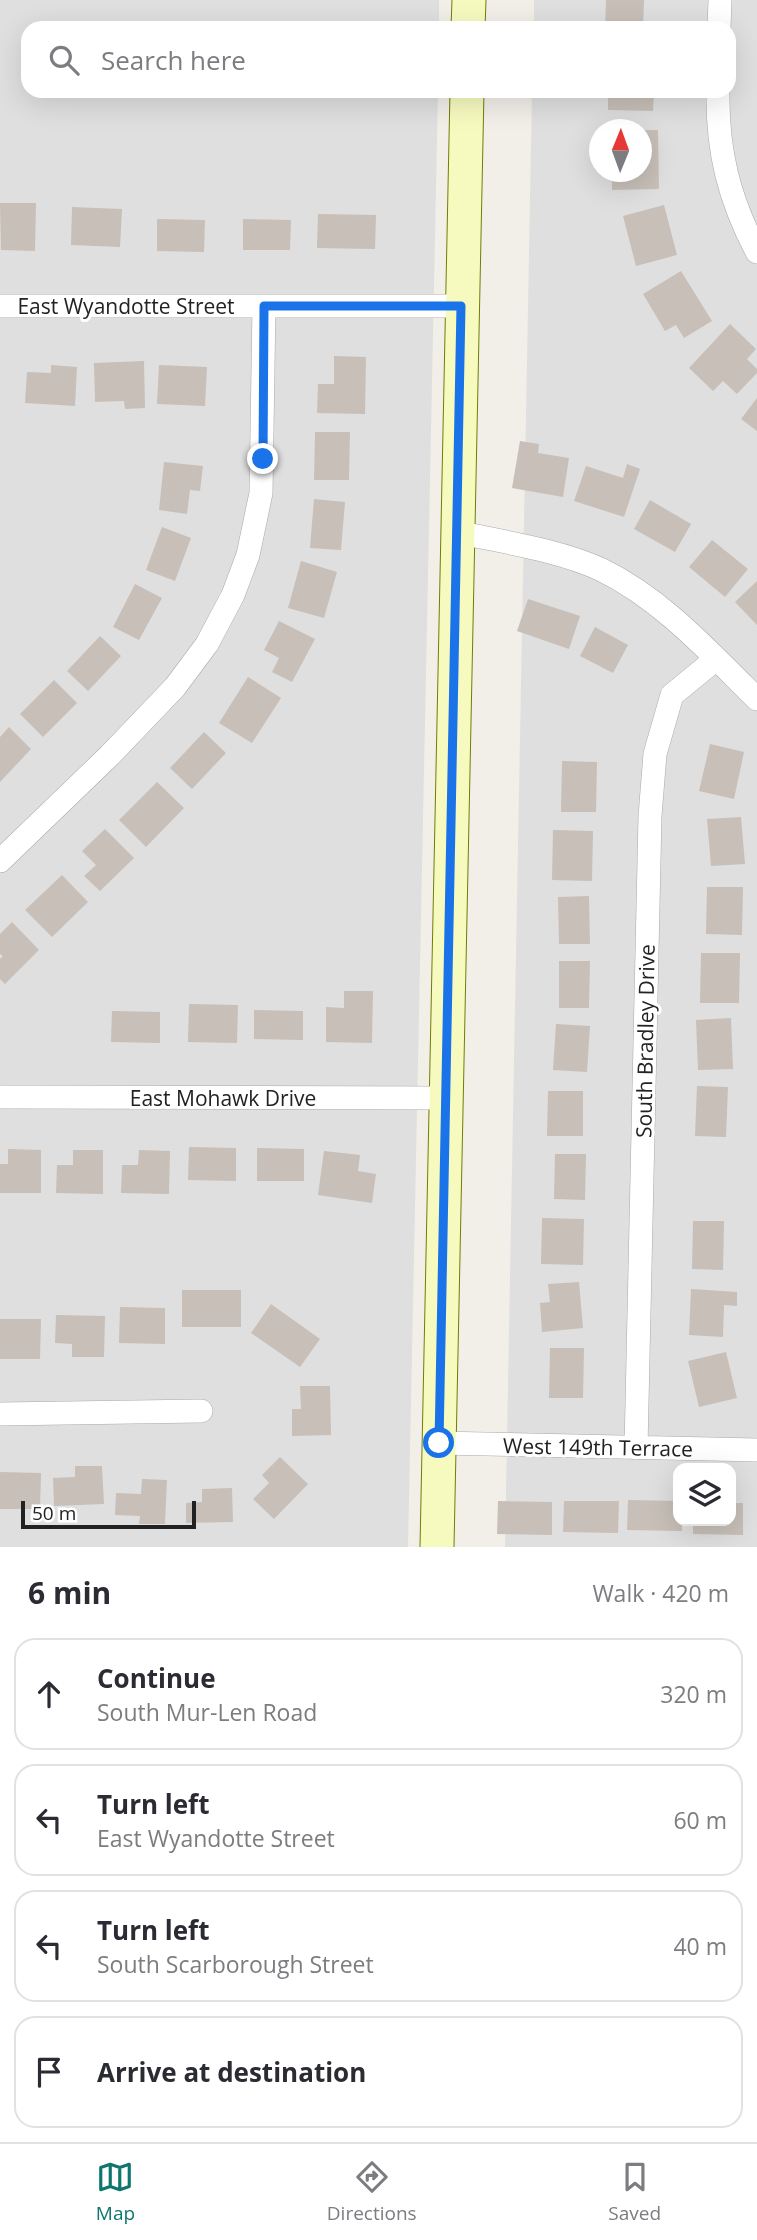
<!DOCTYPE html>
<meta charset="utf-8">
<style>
:root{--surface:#fff;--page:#f7f7f7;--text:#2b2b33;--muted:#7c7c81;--line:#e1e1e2;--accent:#0f766e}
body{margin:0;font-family:"Open Sans",sans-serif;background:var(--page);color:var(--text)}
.controls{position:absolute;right:21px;bottom:21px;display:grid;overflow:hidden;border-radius:14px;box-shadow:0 7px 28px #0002}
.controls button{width:63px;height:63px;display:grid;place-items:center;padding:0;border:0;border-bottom:2px solid var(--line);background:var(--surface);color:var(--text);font:35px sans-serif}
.compass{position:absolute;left:589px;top:119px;width:63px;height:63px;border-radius:50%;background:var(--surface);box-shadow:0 7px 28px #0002;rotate:1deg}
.scale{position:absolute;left:21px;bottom:18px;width:175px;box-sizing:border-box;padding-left:7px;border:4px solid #222;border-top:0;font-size:19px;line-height:24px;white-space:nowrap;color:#222;-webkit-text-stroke:5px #fff;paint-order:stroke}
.stop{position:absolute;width:21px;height:21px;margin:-16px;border:5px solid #1a73e8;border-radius:50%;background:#fff}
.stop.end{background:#1a73e8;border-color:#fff;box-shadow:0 2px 7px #0008}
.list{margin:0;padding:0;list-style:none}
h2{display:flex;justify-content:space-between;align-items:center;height:91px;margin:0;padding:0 28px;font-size:30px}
h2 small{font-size:23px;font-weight:400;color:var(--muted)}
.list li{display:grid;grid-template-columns:46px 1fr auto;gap:21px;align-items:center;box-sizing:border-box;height:112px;margin:0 14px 14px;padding:0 14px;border:2px solid var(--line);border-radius:21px}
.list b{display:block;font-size:26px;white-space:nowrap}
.list p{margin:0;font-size:23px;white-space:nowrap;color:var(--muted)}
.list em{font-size:23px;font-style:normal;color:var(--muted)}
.icon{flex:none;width:38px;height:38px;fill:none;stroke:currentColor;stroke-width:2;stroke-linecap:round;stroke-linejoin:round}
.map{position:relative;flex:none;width:757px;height:1547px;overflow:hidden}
.search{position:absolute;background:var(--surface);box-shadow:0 7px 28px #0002;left:21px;right:21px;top:21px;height:77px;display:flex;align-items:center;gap:18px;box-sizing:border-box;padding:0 24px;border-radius:21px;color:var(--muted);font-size:26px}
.sheet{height:595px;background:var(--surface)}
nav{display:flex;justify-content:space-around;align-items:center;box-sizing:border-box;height:98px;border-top:2px solid var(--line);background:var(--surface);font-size:19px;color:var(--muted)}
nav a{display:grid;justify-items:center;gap:4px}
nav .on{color:var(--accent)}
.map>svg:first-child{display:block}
</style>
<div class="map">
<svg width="757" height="1547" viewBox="0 0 757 1547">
<rect width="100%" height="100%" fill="#f2efe9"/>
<path fill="#e0dfdf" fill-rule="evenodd" d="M0 0H439V28H28V91H438L408 1547H0Z
M534 0H757V1547H505L532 91H729V28H534ZM600 130H642V172H600ZM678 1468H731V1521H678Z"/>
<path fill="#c7bfb8" d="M606 0H644L643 28H605Z
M608 91H654L653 111 608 110Z
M642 130H658L659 189 612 190V172H642Z
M0 203H36L35 251 1 250Z
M664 205 677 255 636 266 623 216Z
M72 207 122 209 120 247 71 245Z
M318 214 376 215 375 249 317 248Z
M157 219 205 220 204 252 157 251Z
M243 219 291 220 290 250H243Z
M681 271 712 321 684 338 676 325 665 331 643 294Z
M730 324 756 349 747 359 757 369V373L737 394 723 381 713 391 689 368Z
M334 356 366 357 365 414 317 413 318 384H334Z
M144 361 145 408 125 409 124 401 95 402 94 363Z
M51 365 77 367 75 406 25 403 27 372 51 373Z
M159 365 207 367 205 406 157 404Z
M757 398V431L741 419Z
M315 432H350L349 480H314Z
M520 441 539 444 538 453 569 458 563 497 512 488Z
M164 462 203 466 200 491 190 490 187 514 159 510Z
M627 464 640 469 624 517 574 501 586 466 623 478Z
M314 499 345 502 341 550 310 548Z
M650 500 691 524 675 552 634 529Z
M162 527 191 538 175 581 146 570Z
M712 540 748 569 725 597 689 567Z
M301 561 337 572 324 618 288 608Z
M757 581V625L735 602Z
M135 584 162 598 139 640 113 627Z
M528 599 580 616 569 649 517 631Z
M279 621 315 639 292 682 272 672 279 658 264 650Z
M595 627 628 645 613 673 580 656Z
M100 636 121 656 88 691 67 671Z
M248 677 281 698 252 743 219 723Z
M54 680 77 703 43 737 20 714Z
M9 727 31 749 0 782V737Z
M204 732 226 753 192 789 170 768Z
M710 744 744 752 734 799 699 791Z
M562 761 597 762 596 812H561Z
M157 782 184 808 146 847 119 820Z
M741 817 745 864 711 866 707 819Z
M105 829 134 858 100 891 84 876 96 865 82 851Z
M553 830 593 831 592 881 552 880Z
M62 875 88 902 52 937 25 910Z
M707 887H743L742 935 706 934Z
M589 896 590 944H559L558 897Z
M12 922 39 950 5 984 0 979V959L3 956 0 954V934Z
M701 953H740L739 1003H700Z
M559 961H590L589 1008H559Z
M344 991H373L372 1043 326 1042V1007L344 1008Z
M189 1004 238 1005 237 1043 188 1042Z
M254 1010 303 1011V1040L254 1039Z
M112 1011 160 1012V1043L111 1042Z
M731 1018 733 1069 698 1070 696 1020Z
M556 1024 590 1026 587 1072 553 1070Z
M697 1086 728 1087 726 1137 695 1136Z
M548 1091H583V1136H547Z
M189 1147 236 1148V1181L188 1180Z
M257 1148 304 1149V1181H257Z
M8 1149 41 1150V1193H0V1164H8Z
M73 1150H103V1194L56 1193 57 1165H73Z
M139 1150 170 1151 169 1194 121 1193 122 1165H138Z
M324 1151 360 1155 358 1171 376 1174 372 1203 318 1195Z
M555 1154H586L585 1200 554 1199Z
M542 1218 584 1219 583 1265 541 1264Z
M693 1221H724L723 1270 692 1269Z
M579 1282 583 1328 542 1332 540 1303 550 1302 548 1284Z
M691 1289 737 1292V1306L724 1305 723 1337 689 1335Z
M182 1290H241V1327H182Z
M271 1304 320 1339 300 1367 251 1333Z
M120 1307 165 1308V1344L119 1343Z
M56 1315 105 1316 104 1357H72V1344L55 1343Z
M0 1319H41L40 1359H0Z
M550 1348H584L583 1398H549Z
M726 1352 737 1398 699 1407 688 1361Z
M300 1386H330L331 1435 292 1436V1409H301Z
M280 1457 308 1484 274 1519 253 1499 269 1483 262 1475Z
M75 1466H102L104 1504 54 1506 53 1478 75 1477Z
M0 1472 41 1473 40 1509H0Z
M142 1479 167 1480 165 1524H139L140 1516 115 1515 116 1493 141 1494Z
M232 1488 233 1522 186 1523V1503L202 1502V1489Z
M628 1500 678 1501V1521H682V1531L627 1530Z
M498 1501 552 1502V1535L497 1534Z
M564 1501H619L618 1533 563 1532Z
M731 1503H743V1535L693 1534V1521H731Z"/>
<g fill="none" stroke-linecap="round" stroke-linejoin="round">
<g stroke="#a9a9a9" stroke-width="24">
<path id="street" d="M719 28 720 0
M718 91C717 151 729 199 757 252
M0 306H461
M457 532C503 542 559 550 602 570 663 600 709 652 757 699
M0 861 110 755 175 687 207 644 233 595 248 555 261 493 264 306
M0 1097 446 1098
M0 1414 201 1411
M439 1443 757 1450
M636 1448 650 816 655 754 672 695 716 659"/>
</g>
<g stroke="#707d05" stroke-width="35">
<path id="secondary" d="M468 28 469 0
M437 1547 467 91"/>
</g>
<use href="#street" stroke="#fff" stroke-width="23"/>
<use href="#secondary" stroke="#f7fabf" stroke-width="33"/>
</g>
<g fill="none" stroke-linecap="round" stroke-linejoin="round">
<path stroke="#1a73e8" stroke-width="9" d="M263 459 264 306H461L439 1443"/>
</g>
<g text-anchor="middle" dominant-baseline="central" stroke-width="6" stroke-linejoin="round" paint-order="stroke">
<g font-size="21" fill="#222" stroke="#fff">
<text x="126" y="306">East Wyandotte Street</text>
<text transform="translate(645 1041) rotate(-89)">South Bradley Drive</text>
<text x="223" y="1098">East Mohawk Drive</text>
<text transform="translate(598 1447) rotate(1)">West 149th Terrace</text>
</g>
</g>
</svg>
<div class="controls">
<button><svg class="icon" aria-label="layers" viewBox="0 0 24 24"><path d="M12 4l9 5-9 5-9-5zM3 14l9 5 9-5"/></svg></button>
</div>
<svg class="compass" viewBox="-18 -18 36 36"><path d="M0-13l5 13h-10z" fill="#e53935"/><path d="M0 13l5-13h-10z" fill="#7c7c81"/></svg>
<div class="scale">50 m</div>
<div class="stop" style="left:439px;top:1443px"></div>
<div class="stop end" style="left:263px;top:459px"></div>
<div class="search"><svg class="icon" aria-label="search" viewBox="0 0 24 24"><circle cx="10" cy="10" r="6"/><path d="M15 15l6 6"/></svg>Search here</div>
</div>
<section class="sheet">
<h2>6 min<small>Walk · 420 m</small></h2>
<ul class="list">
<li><svg class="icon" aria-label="ahead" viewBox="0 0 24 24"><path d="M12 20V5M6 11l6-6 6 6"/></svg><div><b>Continue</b><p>South Mur-Len Road</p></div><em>320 m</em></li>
<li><svg class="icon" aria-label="left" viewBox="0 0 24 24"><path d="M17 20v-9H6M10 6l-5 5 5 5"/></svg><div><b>Turn left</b><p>East Wyandotte Street</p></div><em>60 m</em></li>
<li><svg class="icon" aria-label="left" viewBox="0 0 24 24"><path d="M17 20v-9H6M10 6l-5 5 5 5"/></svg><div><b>Turn left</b><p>South Scarborough Street</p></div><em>40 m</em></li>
<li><svg class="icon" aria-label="arrive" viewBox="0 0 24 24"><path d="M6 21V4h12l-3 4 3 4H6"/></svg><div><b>Arrive at destination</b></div></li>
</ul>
</section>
<nav>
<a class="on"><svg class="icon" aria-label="map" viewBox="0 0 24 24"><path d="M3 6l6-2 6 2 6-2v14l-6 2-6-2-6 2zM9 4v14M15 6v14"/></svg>Map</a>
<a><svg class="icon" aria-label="directions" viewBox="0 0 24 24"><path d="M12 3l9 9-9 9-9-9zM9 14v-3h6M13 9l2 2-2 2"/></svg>Directions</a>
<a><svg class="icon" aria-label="saved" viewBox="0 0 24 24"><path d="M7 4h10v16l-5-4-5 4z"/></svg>Saved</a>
</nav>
